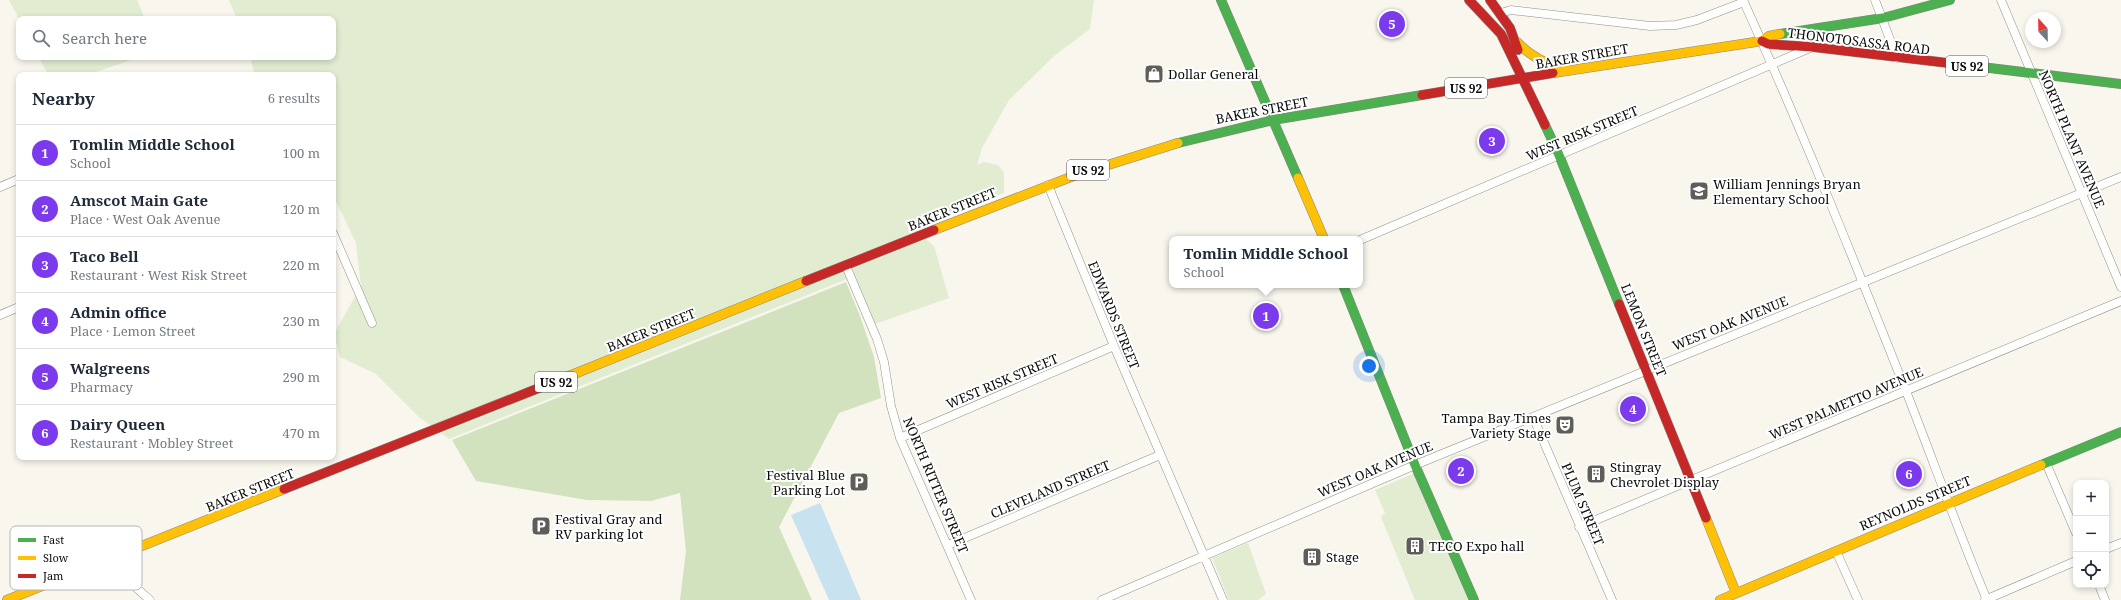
<!DOCTYPE html>
<meta charset="utf-8">
<style>
:root{--surface:#fff;--page:#f2f2f3;--text:#1f2937;--muted:#747a83;--line:#e0e1e3;--accent:#7c3aed}
body{margin:0;font-family:"Noto Serif",serif;background:var(--page);color:var(--text)}
.controls{position:absolute;right:12px;bottom:12px;display:grid;overflow:hidden;border-radius:8px;box-shadow:0 2px 6px #0003}
.controls button{width:36px;height:36px;display:grid;place-items:center;padding:0;border:0;border-bottom:1px solid var(--line);background:var(--surface);color:var(--text);font:20px sans-serif}
.compass{position:absolute;left:2025px;top:12px;width:36px;height:36px;border-radius:50%;background:var(--surface);box-shadow:0 2px 6px #0003;rotate:338deg}
.you{position:absolute;left:1369px;top:366px;width:14px;height:14px;margin:-10px;border:3px solid #fff;border-radius:50%;background:#1a73e8;box-shadow:0 0 0 6px #1a73e833}
.badge{display:grid;place-items:center;width:26px;height:26px;border-radius:50%;background:var(--accent);color:#fff;font-size:13px;font-weight:700}
.pin{position:absolute;translate:-50% -50%;border:2px solid #fff;box-shadow:0 1px 4px #0006}
.popup{position:absolute;left:1169px;top:236px;width:194px;height:52px;box-sizing:border-box;display:grid;place-content:center;border-radius:8px;background:var(--surface);filter:drop-shadow(0 1px 3px #0005);font-size:13px;white-space:nowrap;color:var(--muted)}
.popup b{font-size:15px;color:var(--text)}
.popup::after{content:'';position:absolute;left:50%;top:100%;margin-left:-8px;border:8px solid transparent;border-top-color:var(--surface)}
.list{margin:0;padding:0;list-style:none}
h2{display:flex;justify-content:space-between;align-items:center;height:52px;margin:0;padding:0 16px;font-size:17px}
h2 small{font-size:13px;font-weight:400;color:var(--muted)}
.list li{display:grid;grid-template-columns:26px 1fr auto;gap:12px;align-items:center;box-sizing:border-box;height:56px;padding:0 16px;border-top:1px solid var(--line)}
.list b{display:block;font-size:15px;white-space:nowrap}
.list p{margin:0;font-size:13px;white-space:nowrap;color:var(--muted)}
.list em{font-size:13px;font-style:normal;color:var(--muted)}
.icon{flex:none;width:22px;height:22px;fill:none;stroke:currentColor;stroke-width:2;stroke-linecap:round;stroke-linejoin:round}
.map{position:relative;flex:none;width:2121px;height:600px;overflow:hidden}
.search{position:absolute;background:var(--surface);box-shadow:0 2px 6px #0003;left:16px;top:16px;width:320px;height:44px;display:flex;align-items:center;gap:10px;box-sizing:border-box;padding:0 14px;border-radius:8px;color:var(--muted);font-size:15px}
.panel{position:absolute;background:var(--surface);box-shadow:0 2px 6px #0003;left:16px;top:72px;width:320px;height:388px;border-radius:8px}
.map>svg:first-child{display:block}
</style>
<div class="map">
<svg width="2121" height="600" viewBox="0 0 2121 600">
<rect width="100%" height="100%" fill="#f9f6ee"/>
<path fill="#e1ecd0" d="M9 0H137L145 19H19Z
M229 0H1094L1090 29 1054 56 1009 100 982 148 977 165 984 162 998 165 1004 173V193L927 222 924 229 432 426 420 418 376 374 340 357 334 334 361 286 356 243 333 195V75H255L250 57H333V19H237Z
M39 57H140L87 75H48Z
M926 239 934 246 949 298 875 324 852 268Z
M844 271 847 279 449 439 441 433Z
M1415 473 1470 600H1415L1381 517 1385 513 1375 490Z
M1248 543 1266 594 1258 600H1229L1212 558Z"/>
<path fill="#d2e2bf" d="M846 282 860 316 874 357 881 398 839 413 779 527 812 600H680L686 551 680 493 651 501 587 500 476 481 452 440Z"/>
<path fill="#c9e2ef" d="M820 503 861 600H829L791 515Z"/>
<g fill="none" stroke-linecap="round" stroke-linejoin="round">
<g stroke="#92908d" stroke-width="9">
<path id="street" d="M1743 0C1801 128 1854 260 1906 391 1933 460 1958 531 1987 600
M1875 0 1897 58
M2001 0 2121 287
M1501 13 1511 10 1650 26 1676 25 1697 20 1744 2
M1048 185 1114 346 1223 600
M0 187 19 179
M333 233 372 323
M1360 240 1810 48
M846 266 877 339 884 362 891 406 900 438 971 600
M0 315 19 307
M1533 417 1612 600
M900 438 1114 346
M2046 463 2076 533
M1579 527 2121 301
M948 545 1160 455
M2106 549 2121 543
M1836 551 1858 600
M107 562 150 600
M2099 585 2105 600
M1102 600 1415 465 2121 177
M1985 600 2076 561"/>
</g>
<g stroke="#888783" stroke-width="10">
<path id="fast" d="M1221 0 1298 178
M1780 34 1883 18 1950 0
M1965 65 2121 84
M1545 125 1559 155 1619 304
M1178 143 1273 120 1422 95
M1343 285 1415 465 1474 600
M2041 465 2121 432"/>
</g>
<g stroke="#888783" stroke-width="10">
<path id="slow" d="M1517 42C1531 57 1547 64 1567 70
M1553 73 1762 41 1769 36 1780 34
M1298 178 1324 239
M934 230 1076 175 1178 143
M539 388 806 281
M1706 518 1736 593
M7 600 284 489
M1720 600 2041 465"/>
</g>
<g stroke="#888783" stroke-width="10">
<path id="jam" d="M1469 0 1501 34 1545 125
M1490 0 1510 28 1518 50
M1762 41 1768 44 1813 47 1965 65
M1422 95 1553 73
M806 281 934 230
M1619 304 1706 518
M284 489 539 388"/>
</g>
<use href="#street" stroke="#fefefc" stroke-width="8"/>
<use href="#fast" stroke="#4caf50" stroke-width="9"/>
<use href="#slow" stroke="#ffc107" stroke-width="9"/>
<use href="#jam" stroke="#c62828" stroke-width="9"/>
</g>
<defs>
<g id="shop-square" transform="scale(1)"><rect x="-9" y="-9" width="18" height="18" rx="4" fill="#5e5d5a" stroke="#fff"/><path d="M-5-2.5h2.3a2.7 3.5 0 0 1 5.4 0H5L5.5 6h-11ZM-1.5-2.5h3a1.5 2.3 0 0 0-3 0Z" fill="#fff"/></g>
<g id="school-square" transform="scale(1)"><rect x="-9" y="-9" width="18" height="18" rx="4" fill="#5e5d5a" stroke="#fff"/><path d="M0-5L7-2L0 1L-7-2ZM-4 1L0 2.5L4 1V4Q0 6-4 4Z" fill="#fff"/></g>
<g id="theatre-square" transform="scale(1)"><rect x="-9" y="-9" width="18" height="18" rx="4" fill="#5e5d5a" stroke="#fff"/><path d="M-5-5.5Q0-4 5-5.5V0Q5 5 0 6Q-5 5-5 0ZM-3.3-2.5H-1v1.5H-3.3ZM1-2.5H3.3v1.5H1ZM-2.8 1Q0 5.5 2.8 1Z" fill="#fff"/></g>
<g id="building-square" transform="scale(1)"><rect x="-9" y="-9" width="18" height="18" rx="4" fill="#5e5d5a" stroke="#fff"/><path d="M-4-6H4V6H1V3H-1V6H-4ZM-2.5-4.3h1.7v1.8h-1.7ZM.8-4.3h1.7v1.8H.8ZM-2.5-1h1.7V.8h-1.7ZM.8-1h1.7V.8H.8Z" fill="#fff"/></g>
<g id="parking-square" transform="scale(1)"><rect x="-9" y="-9" width="18" height="18" rx="4" fill="#5e5d5a" stroke="#fff"/><path d="M-3.5-5.5H1a3.5 3.5 0 0 1 0 7H-1V5.5H-3.5ZM-1-3.4V-.6H.8a1.4 1.4 0 0 0 0-2.8Z" fill="#fff"/></g>
</defs>
<g fill-rule="evenodd">
<use href="#shop-square" x="1154" y="74"/>
<use href="#school-square" x="1699" y="191"/>
<use href="#theatre-square" x="1565" y="425"/>
<use href="#building-square" x="1596" y="474"/>
<use href="#parking-square" x="859" y="482"/>
<use href="#parking-square" x="541" y="526"/>
<use href="#building-square" x="1415" y="546"/>
<use href="#building-square" x="1312" y="557"/>
</g>
<g text-anchor="middle" dominant-baseline="central" stroke-width="4" stroke-linejoin="round" paint-order="stroke">
<g fill="#fff" stroke="#545454" stroke-width="1">
<rect x="1946" y="56" width="42" height="20" rx="3"/>
<rect x="1445" y="78" width="42" height="20" rx="3"/>
<rect x="1067" y="160" width="42" height="20" rx="3"/>
<rect x="535" y="372" width="42" height="20" rx="3"/>
</g>
<g font-size="12" font-weight="bold" fill="#0a0a0a">
<text x="1967" y="66">US 92</text>
<text x="1466" y="88">US 92</text>
<text x="1088" y="170">US 92</text>
<text x="556" y="382">US 92</text>
</g>
<g font-size="13" fill="#0a0a0a" stroke="#fff">
<text transform="translate(1859 41) rotate(7)">THONOTOSASSA ROAD</text>
<text transform="translate(1582 56) rotate(-10)">BAKER STREET</text>
<text transform="translate(1262 110) rotate(-11)">BAKER STREET</text>
<text transform="translate(1582 133) rotate(-23)">WEST RISK STREET</text>
<text transform="translate(2072 139) rotate(67)">NORTH PLANT AVENUE</text>
<text transform="translate(952 209) rotate(-22)">BAKER STREET</text>
<text transform="translate(1114 315) rotate(68)">EDWARDS STREET</text>
<text transform="translate(1730 323) rotate(-22)">WEST OAK AVENUE</text>
<text transform="translate(651 330) rotate(-22)">BAKER STREET</text>
<text transform="translate(1644 330) rotate(68)">LEMON STREET</text>
<text transform="translate(1002 381) rotate(-23)">WEST RISK STREET</text>
<text transform="translate(1846 403) rotate(-23)">WEST PALMETTO AVENUE</text>
<text transform="translate(1375 469) rotate(-23)">WEST OAK AVENUE</text>
<text transform="translate(936 485) rotate(67)">NORTH RITTER STREET</text>
<text transform="translate(1050 489) rotate(-23)">CLEVELAND STREET</text>
<text transform="translate(250 490) rotate(-22)">BAKER STREET</text>
<text transform="translate(1915 503) rotate(-23)">REYNOLDS STREET</text>
<text transform="translate(1583 504) rotate(67)">PLUM STREET</text>
</g>
<g font-size="13" fill="#0a0a0a" stroke="#fff" text-anchor="start">
<text x="1168" y="74">Dollar General</text>
<text x="1713" y="184">William Jennings Bryan<tspan x="1713" dy="15">Elementary School</tspan></text>
<text x="1551" y="418" text-anchor="end">Tampa Bay Times<tspan x="1551" dy="15">Variety Stage</tspan></text>
<text x="1610" y="467">Stingray<tspan x="1610" dy="15">Chevrolet Display</tspan></text>
<text x="845" y="475" text-anchor="end">Festival Blue<tspan x="845" dy="15">Parking Lot</tspan></text>
<text x="555" y="519">Festival Gray and<tspan x="555" dy="15">RV parking lot</tspan></text>
<text x="1429" y="546">TECO Expo hall</text>
<text x="1326" y="557">Stage</text>
</g>
</g>
<rect x="10" y="526" width="132" height="64" rx="6" fill="#fff" stroke="#b6b6b6" stroke-width="1"/>
<rect x="18" y="538" width="18" height="4" fill="#4caf50"/>
<rect x="18" y="556" width="18" height="4" fill="#ffc107"/>
<rect x="18" y="574" width="18" height="4" fill="#c62828"/>
<g font-size="11" fill="#0a0a0a">
<text x="43" y="544">Fast</text>
<text x="43" y="562">Slow</text>
<text x="43" y="580">Jam</text>
</g>
</svg>
<div class="controls">
<button>+</button>
<button>−</button>
<button><svg class="icon" aria-label="locate" viewBox="0 0 24 24"><circle cx="12" cy="12" r="6"/><path d="M12 2v4M12 18v4M2 12h4M18 12h4"/></svg></button>
</div>
<svg class="compass" viewBox="-18 -18 36 36"><path d="M0-13l5 13h-10z" fill="#e53935"/><path d="M0 13l5-13h-10z" fill="#747a83"/></svg>
<div class="you"></div>
<div class="pin badge" style="left:1266px;top:316px">1</div>
<div class="popup"><b>Tomlin Middle School</b>School</div>
<div class="pin badge" style="left:1461px;top:471px">2</div>
<div class="pin badge" style="left:1492px;top:141px">3</div>
<div class="pin badge" style="left:1633px;top:409px">4</div>
<div class="pin badge" style="left:1392px;top:24px">5</div>
<div class="pin badge" style="left:1909px;top:474px">6</div>
<div class="search"><svg class="icon" aria-label="search" viewBox="0 0 24 24"><circle cx="10" cy="10" r="6"/><path d="M15 15l6 6"/></svg>Search here</div>
<section class="panel">
<h2>Nearby<small>6 results</small></h2>
<ul class="list">
<li><span class="badge">1</span><div><b>Tomlin Middle School</b><p>School</p></div><em>100 m</em></li>
<li><span class="badge">2</span><div><b>Amscot Main Gate</b><p>Place · West Oak Avenue</p></div><em>120 m</em></li>
<li><span class="badge">3</span><div><b>Taco Bell</b><p>Restaurant · West Risk Street</p></div><em>220 m</em></li>
<li><span class="badge">4</span><div><b>Admin office</b><p>Place · Lemon Street</p></div><em>230 m</em></li>
<li><span class="badge">5</span><div><b>Walgreens</b><p>Pharmacy</p></div><em>290 m</em></li>
<li><span class="badge">6</span><div><b>Dairy Queen</b><p>Restaurant · Mobley Street</p></div><em>470 m</em></li>
</ul>
</section>
</div>
